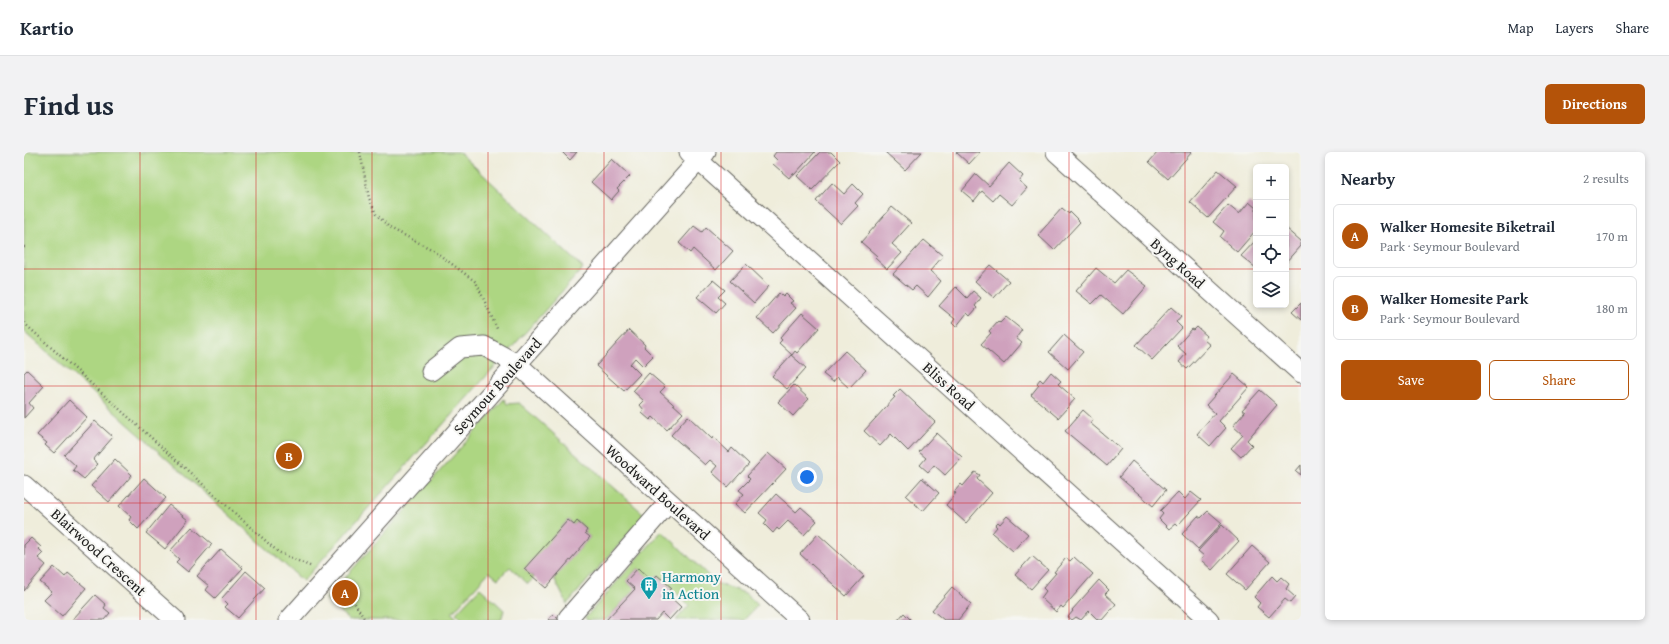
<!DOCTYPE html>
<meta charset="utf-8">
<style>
:root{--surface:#fff;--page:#f2f2f3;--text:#1f2937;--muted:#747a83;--line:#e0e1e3;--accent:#b45309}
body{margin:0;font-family:"Gentium Book Plus",serif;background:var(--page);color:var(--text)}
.controls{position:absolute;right:12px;top:12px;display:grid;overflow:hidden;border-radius:6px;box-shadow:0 2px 6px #0003}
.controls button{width:36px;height:36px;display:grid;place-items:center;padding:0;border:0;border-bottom:1px solid var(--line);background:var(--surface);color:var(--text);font:20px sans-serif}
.you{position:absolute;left:783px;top:325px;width:14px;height:14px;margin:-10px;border:3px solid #fff;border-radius:50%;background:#1a73e8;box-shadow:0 0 0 6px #1a73e833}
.badge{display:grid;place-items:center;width:26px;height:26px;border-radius:50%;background:var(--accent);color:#fff;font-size:13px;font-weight:700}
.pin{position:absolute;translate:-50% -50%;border:2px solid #fff;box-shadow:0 1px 4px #0006}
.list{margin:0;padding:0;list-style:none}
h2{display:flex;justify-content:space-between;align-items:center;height:52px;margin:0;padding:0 16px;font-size:17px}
h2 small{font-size:13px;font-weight:400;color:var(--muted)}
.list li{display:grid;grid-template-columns:26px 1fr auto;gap:12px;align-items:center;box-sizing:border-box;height:64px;margin:0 8px 8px;padding:0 8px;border:1px solid var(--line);border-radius:6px}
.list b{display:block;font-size:15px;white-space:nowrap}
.list p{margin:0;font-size:13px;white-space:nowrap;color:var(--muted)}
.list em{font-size:13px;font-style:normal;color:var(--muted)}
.actions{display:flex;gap:8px;padding:12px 16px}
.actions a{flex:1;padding:9px 0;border:1px solid var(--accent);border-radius:6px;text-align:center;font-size:14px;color:var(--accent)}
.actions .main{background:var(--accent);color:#fff}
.icon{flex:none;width:22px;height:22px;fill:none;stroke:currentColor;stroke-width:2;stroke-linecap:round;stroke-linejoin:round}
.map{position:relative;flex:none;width:1277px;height:468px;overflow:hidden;border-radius:6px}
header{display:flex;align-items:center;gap:24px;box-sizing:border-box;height:56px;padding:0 20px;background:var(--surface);border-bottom:1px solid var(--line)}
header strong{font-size:19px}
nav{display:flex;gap:22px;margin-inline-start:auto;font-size:14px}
.intro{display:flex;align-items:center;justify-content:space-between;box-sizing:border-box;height:96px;padding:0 24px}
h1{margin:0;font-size:28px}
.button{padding:10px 18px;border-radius:6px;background:var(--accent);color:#fff;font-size:14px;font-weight:700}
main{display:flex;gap:24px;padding:0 24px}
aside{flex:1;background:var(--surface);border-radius:6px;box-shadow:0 2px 6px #0003}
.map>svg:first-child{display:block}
</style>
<header>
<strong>Kartio</strong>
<nav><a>Map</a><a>Layers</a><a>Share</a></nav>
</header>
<div class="intro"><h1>Find us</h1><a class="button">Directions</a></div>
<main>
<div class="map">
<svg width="1277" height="468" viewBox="0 0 1277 468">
<rect width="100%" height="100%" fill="#f6f6f2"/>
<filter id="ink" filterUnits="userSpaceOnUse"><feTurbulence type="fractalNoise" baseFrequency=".025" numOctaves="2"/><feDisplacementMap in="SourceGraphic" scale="8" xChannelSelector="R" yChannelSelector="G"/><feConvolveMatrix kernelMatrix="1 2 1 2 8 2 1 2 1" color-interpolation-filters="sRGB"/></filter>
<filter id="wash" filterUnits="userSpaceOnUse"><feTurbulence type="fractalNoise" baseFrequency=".012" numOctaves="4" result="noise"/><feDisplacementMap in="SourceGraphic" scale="16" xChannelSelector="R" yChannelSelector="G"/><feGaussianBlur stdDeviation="0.9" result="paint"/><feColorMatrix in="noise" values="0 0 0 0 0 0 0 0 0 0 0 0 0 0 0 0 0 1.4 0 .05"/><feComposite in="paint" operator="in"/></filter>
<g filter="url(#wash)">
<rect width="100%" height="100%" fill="#efeddb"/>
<path fill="#add682" stroke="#64794f" d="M0 0H435L559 116 279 429 0 179Z
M480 247 483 252 495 251 621 363 543 452 530 426 566 385 561 381 563 378 553 369 550 373 544 368 501 417 510 426 504 432 486 415 474 427 465 420 428 461 434 468H325L302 447Z
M638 379 692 431 721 441 734 453 720 468H652L665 453 634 423 628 429 614 416 602 429 611 437 582 468H563L561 466Z
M456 436 480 458 477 468H439L432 461Z"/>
<g id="blocks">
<path fill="#cfa1bd" d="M538 0H553L546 8Z
M752 0H791L770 23 769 21 765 26 749 12 753 8 749 4Z
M796 0H807L816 9 788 38 773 24Z
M861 0H898L881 18Z
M932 0H956L945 12Z
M1134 0H1168L1144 27 1125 10Z
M588 7 606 24 593 37 595 39 587 48 567 30Z
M985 11 999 24 995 29 1003 36 988 53 975 42 969 49 958 39 950 49 938 39 952 22 965 34Z
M1194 18 1213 34 1184 66 1166 50Z
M808 31 820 42 829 32 839 42 831 51 834 54 817 72 792 49Z
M1225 50 1232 56V78L1213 100 1196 85 1200 79 1189 70 1204 53 1215 62Z
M868 55 887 71 868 92 878 101 863 117 851 106 853 104 837 90Z
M1038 56 1045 62 1046 60 1056 70 1030 98 1014 83Z
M670 74 678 80 682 75 709 99 692 118 669 97 666 101 655 91Z
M1262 76 1277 89V94L1262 111Z
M900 88 919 104 906 119 917 129 904 145 892 134 888 138 869 122Z
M1232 88V116L1217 104Z
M722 112 745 134 730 151 706 129Z
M966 113 985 129 970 146 951 129Z
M1072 116 1090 131 1102 118 1123 134 1099 162 1077 143 1068 152 1052 139Z
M689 128 701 138 694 145 701 151 692 161 673 145Z
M932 135 943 146 949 139 957 146 951 154 953 156 946 164 943 161 932 175 928 171 931 167 915 154Z
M755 141 759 145 762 142 769 149 766 151 772 156 749 181 733 166Z
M1277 151V168L1268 160Z
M1147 155 1157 164 1152 170 1158 176 1128 208 1112 193Z
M778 161 795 176 773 201 771 199 768 203 755 191 758 188 756 186Z
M982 165 998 178 992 186 998 191 980 212 957 192 967 181 965 179 974 169 976 171Z
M1173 175 1183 184 1180 188 1186 193 1163 217 1155 210 1162 202 1153 194 1168 177 1170 178Z
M605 178 621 193 620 195 629 204 619 214 611 206 606 212 616 222 600 239 572 214Z
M1040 183 1059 200 1044 217 1025 200Z
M821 199 842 218 825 236 813 225 809 230 799 222Z
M767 203 782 216 763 237 748 224Z
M3 218 20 234 5 251 9 256 0 266V221Z
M1027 220 1037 229 1034 232 1051 247 1034 266 1007 243 1015 233 1013 231 1016 227 1019 230Z
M625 221 641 235 636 240 659 261 643 278 629 265 626 268 618 261 620 258 616 253 620 249 609 239Z
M1210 222 1225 235 1195 269 1202 276 1186 294 1173 282 1191 261 1182 253Z
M770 233 785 247 769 264 754 250Z
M876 237 911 270 884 299 867 282 856 294 840 279 871 245 869 244Z
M1236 238 1253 253 1223 288 1228 293 1217 305 1207 296 1219 283 1209 274 1221 260 1218 258Z
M45 248 63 265 30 301 21 293 23 291 13 283Z
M1059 258 1069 267 1066 271 1097 297 1083 314 1041 279Z
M664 264 688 287 689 285 705 300 708 296 725 312 704 335 688 320 693 314 686 308 681 313 647 283Z
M71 269 89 285 69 308 74 312 60 327 49 318 52 314 40 303Z
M912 281 938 305 921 323 910 313 904 320 896 313 902 306 895 300Z
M744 301 762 317 721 361 711 352 720 342 715 338 726 327 723 324Z
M91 307 108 323 85 350 67 334Z
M1108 309 1142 338 1129 354 1095 325Z
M1277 313V323L1272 319Z
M951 320 956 323 953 327 968 341 942 371 922 353 932 341 930 340 937 332 939 334Z
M120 326 142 346 114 377 105 368 107 365 95 354Z
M898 326 915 341 899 359 882 344Z
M1154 340 1161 347 1167 340 1177 348 1153 374 1151 372 1145 377 1135 367 1139 362 1136 359Z
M752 342 772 360 777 355 793 369 780 383 764 369 755 378 753 376 749 381 740 372 743 368 735 361Z
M145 353 164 368 141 397 122 381Z
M1184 359 1198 371 1174 397 1158 382 1174 364 1177 366Z
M983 364 1004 382 989 399 968 381 973 375 971 373 974 370 976 372Z
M544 368 550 373 553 369 563 378 561 381 566 385 522 436 500 417Z
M1198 373 1215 389 1188 418 1177 408 1180 404 1174 399Z
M168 375 188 392 164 420 152 410 155 407 146 399Z
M794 382 840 424 822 444 776 402Z
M7 386 17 395 15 397 19 401 14 406 22 413 0 439V393Z
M1228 394 1246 410 1221 438 1203 422Z
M197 397 219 416 191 446 182 438 185 434 173 424Z
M1008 404 1024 418 1007 437 991 423Z
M1050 405 1069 422 1039 456 1037 454 1032 460 1017 446 1022 439 1019 436 1032 421 1030 420 1042 406 1046 409Z
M30 415 41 425 44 421 62 436 38 464 20 448 28 440 16 430Z
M614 416 628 429 633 423 648 436 643 442 657 455 645 468 638 461 632 468H582L611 437 602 429Z
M222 419 241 436 214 466 201 455 204 452 198 446Z
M1248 424 1253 429 1257 425 1265 432 1262 437 1271 445 1266 451 1261 447 1245 465 1233 455 1236 451 1230 445Z
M1075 428 1085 438 1081 442 1092 452 1078 468H1074L1065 459 1057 468 1052 465 1048 468 1044 465 1049 459 1048 458Z
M928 435 947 452 934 468H920L908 458Z
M71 443 82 453 80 456 86 461 80 468H48Z
M880 461 887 468H874Z
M529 462 532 465 536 468H524Z"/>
</g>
</g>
<g filter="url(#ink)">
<use href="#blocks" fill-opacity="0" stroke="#66655f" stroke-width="1"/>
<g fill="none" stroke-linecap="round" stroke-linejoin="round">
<g stroke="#66655f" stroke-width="21">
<path id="minor" d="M665 0 1185 468
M1032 0 1277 221
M407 219 436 196 460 194 493 212 776 468
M0 333 151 468
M544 466 645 350
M265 468 682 0"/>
</g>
<path stroke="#66655f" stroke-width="2.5" stroke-dasharray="1 3" stroke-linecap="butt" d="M336 0 345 46 352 62 366 76 409 98 452 130 474 179
M0 95H1
M0 171 254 400 288 415
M316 438 330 450 341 468"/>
<use href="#minor" stroke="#fff" stroke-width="19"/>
</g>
</g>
<path fill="none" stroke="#d62828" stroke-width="1" stroke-opacity="0.55" d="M116 0V468M232 0V468M348 0V468M464 0V468M580 0V468M697 0V468M813 0V468M929 0V468M1045 0V468M1161 0V468M0 117H1232M1262 117H1277M0 234H1277M0 351H1277"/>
<defs>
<g id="building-pin" transform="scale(0.9)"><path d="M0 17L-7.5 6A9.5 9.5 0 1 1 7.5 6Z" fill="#0f9aa8" stroke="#f6f6f2"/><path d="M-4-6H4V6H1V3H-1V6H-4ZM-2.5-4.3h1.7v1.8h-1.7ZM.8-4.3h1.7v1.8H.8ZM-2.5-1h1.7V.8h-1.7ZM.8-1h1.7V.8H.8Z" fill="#fff"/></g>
</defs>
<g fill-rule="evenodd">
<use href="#building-pin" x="625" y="433"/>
</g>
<g text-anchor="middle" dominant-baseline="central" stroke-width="4" stroke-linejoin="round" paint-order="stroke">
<g font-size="15" fill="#1c1c1c" stroke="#f6f6f2">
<text transform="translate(1154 111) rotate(42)">Byng Road</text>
<text transform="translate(473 234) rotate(-48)">Seymour Boulevard</text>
<text transform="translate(925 234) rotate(42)">Bliss Road</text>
<text transform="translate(634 340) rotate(42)">Woodward Boulevard</text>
<text transform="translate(75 400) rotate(42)">Blairwood Crescent</text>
</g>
<g font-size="15" fill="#0d838f" stroke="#f6f6f2" text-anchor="start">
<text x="638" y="424">Harmony<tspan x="638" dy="17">in Action</tspan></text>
</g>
</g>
</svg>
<div class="controls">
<button>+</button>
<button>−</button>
<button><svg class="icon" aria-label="locate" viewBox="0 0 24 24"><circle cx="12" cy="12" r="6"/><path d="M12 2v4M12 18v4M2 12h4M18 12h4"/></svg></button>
<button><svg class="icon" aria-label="layers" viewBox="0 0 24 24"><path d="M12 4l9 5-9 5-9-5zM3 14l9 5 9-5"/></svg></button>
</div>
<div class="you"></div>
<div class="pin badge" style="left:321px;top:441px">A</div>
<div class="pin badge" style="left:265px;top:304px">B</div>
</div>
<aside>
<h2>Nearby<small>2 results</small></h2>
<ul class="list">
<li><span class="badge">A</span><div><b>Walker Homesite Biketrail</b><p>Park · Seymour Boulevard</p></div><em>170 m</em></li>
<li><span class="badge">B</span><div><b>Walker Homesite Park</b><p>Park · Seymour Boulevard</p></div><em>180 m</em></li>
</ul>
<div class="actions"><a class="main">Save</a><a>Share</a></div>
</aside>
</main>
